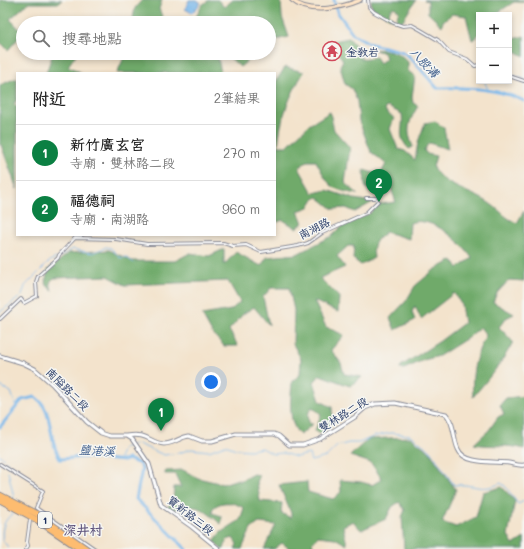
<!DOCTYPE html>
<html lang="zh-TW">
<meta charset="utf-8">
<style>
:root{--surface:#fff;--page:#f6f6f6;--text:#222;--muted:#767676;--line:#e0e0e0;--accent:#0b8043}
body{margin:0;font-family:Mali,"LXGW WenKai TC",sans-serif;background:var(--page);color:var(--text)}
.controls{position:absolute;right:12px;top:12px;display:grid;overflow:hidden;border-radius:0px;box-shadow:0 2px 6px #0003}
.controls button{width:36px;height:36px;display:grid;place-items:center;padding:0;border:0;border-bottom:1px solid var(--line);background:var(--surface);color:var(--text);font:20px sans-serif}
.you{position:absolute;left:211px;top:382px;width:14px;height:14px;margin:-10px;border:3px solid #fff;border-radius:50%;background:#1a73e8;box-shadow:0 0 0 6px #1a73e833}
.badge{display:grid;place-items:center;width:26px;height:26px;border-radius:50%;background:var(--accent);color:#fff;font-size:13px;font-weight:700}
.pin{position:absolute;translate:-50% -33px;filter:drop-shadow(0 1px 2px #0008)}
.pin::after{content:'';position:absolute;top:21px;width:14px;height:12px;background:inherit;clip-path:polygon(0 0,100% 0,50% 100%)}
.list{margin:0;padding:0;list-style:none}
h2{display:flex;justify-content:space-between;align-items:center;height:52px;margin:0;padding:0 16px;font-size:17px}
h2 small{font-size:13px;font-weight:400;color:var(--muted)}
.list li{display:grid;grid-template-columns:26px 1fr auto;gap:12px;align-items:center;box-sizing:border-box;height:56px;padding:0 16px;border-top:1px solid var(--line)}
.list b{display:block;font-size:15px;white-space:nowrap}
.list p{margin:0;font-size:13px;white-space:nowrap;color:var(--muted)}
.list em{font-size:13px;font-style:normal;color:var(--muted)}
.icon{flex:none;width:22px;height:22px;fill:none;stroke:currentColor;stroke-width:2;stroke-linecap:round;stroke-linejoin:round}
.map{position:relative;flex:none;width:524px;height:549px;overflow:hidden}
.search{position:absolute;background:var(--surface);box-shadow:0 2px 6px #0003;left:16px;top:16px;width:260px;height:44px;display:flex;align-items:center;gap:10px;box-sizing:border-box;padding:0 14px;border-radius:22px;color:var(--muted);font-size:15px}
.panel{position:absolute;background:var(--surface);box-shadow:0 2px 6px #0003;left:16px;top:72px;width:260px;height:164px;border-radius:0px}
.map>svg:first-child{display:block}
</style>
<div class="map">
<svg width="524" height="549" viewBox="0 0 524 549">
<rect width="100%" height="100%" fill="#f6f6f2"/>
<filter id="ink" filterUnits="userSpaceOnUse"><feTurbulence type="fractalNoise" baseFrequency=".025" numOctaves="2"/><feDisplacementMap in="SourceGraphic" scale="8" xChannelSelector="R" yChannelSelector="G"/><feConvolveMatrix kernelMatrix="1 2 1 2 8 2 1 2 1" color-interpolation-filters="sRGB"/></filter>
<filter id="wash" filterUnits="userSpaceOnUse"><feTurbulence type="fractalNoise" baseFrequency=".012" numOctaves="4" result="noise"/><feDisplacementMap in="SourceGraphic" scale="16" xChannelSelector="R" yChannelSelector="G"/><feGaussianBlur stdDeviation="0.9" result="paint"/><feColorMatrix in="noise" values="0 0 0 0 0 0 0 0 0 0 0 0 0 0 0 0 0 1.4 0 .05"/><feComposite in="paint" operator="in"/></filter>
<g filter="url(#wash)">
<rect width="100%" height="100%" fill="#f3e3cc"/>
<path fill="#70aa6a" stroke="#466c64" d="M0 0H62L58 3H28L10 19 23 33 8 50 1 43 0 44Z
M142 0H162L159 9 165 23H132L135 8Z
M209 0H218L224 7 233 0H281L282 17 289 37 275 40 269 44V23H193L202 5Z
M371 0H416L401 23 396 20 399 11 394 7 390 10 389 14 394 20 372 8Z
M424 0H524V2H514L494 15H479V33L475 39 472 40 466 16 452 14 443 21 442 26 428 13V1Z
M524 36V56L512 49 513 39Z
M349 38 360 51V59L376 57 380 63 386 58 384 53 375 50C387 48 401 53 408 62V71L415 76 412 97 413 103 418 106C408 123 406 129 413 147L409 149C396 135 404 130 402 114L388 107 385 108 386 112 394 118 390 129 398 149 405 151 415 160 418 142 425 123 435 121 444 128 448 149 429 143 424 150 427 154 436 156 433 167C444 188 474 191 492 205 502 212 505 218 517 223L524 211V281L509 280 497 293 493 302 514 314 506 318 499 327 513 342C502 363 488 379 473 397 471 373 475 356 486 335L480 327 469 337 439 356 424 360 404 369H400L401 366 440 341 464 323 461 304 454 293 421 319 415 306 412 312 415 320 395 330 390 318 406 301 415 286 434 270 453 260 458 268 472 258C460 241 432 215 410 223L409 239 386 232C375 240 372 245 374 258L361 265 353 259 354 246H348L337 256 345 267 320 278 339 297 338 312 314 301 326 327 344 335 331 350 341 363 344 374 362 377 350 386 320 375 314 382 320 401 332 407 333 423 320 434 315 431 321 414 312 407 308 414 309 424H313L300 435C287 422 291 398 292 381L300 375 301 359 293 344 294 310 289 288H271L263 297 269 325 254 307 243 314 229 330 238 346H224L212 333 202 315 231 310 240 302 228 281 125 285 108 276 54 278 50 282 52 291 45 283 48 270 69 253 109 250 132 261H175L190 253 209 256 224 249V265L236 252 261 266 267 257 297 254 332 236 341 227 370 213 380 204 396 202 387 178 378 183 371 194 365 186 364 170 380 175 386 164 371 152 359 121 357 101 352 89 345 84 340 66 343 60 334 48 333 41Z
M53 53H77L68 66 82 73H46Z
M126 53H217L221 73H117Z
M225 53H257L240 67Z
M285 67 304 72C290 94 280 119 278 146H287L309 125 330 112 334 130 350 148 345 183 358 194C329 190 329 185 316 161H307L299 168 313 193 327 190 354 199 373 202 355 212 346 208 333 209 318 197 313 200 309 207 298 211 303 223 296 228 283 220 275 223V83Z
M14 79H17V99L14 104 17 107V189L0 142V85Z
M524 396V449C508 444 491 447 474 444L489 430 498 417 504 414 500 405 506 398Z
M410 437 429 451 456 490 442 522 456 527 476 517 483 492 502 487 515 501 508 535 513 545 524 538V549H404L402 517 405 510 399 502 392 507 386 519 361 530 353 521 343 526 347 545 335 538 318 536 312 543 315 549H290L282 543 274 549H264L276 525 259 523 251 529 242 549H235L237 544 233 538 227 540 224 549H221L214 541 220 533 240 520 244 508C234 502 222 500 213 508L212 513 222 516 221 524C212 517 201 505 189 507 181 509 175 510 167 508L173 500 174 487H181L175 474H165V471L183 470 198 478 223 484 238 479V482L253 474 260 475 257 482 260 501 282 503 281 513 291 518V513L279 485 307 482 308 492 333 499 341 492 340 480 361 482 372 485 382 479 371 463 350 456 368 439Z"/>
<path fill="#76b5e9" stroke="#4872a4" d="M189 0H197L201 3 192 13 185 9Z"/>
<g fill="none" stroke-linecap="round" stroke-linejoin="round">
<path stroke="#76b5e9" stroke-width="1" d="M509 74 524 79
M486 81 485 83 489 91
M60 256 73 249 92 253 106 247 111 248 120 258 126 257 134 263
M22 296 25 286 50 261 56 258
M0 312 19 298
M0 386 11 392 16 406
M138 444 164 455 179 453 191 449 209 451 225 445 236 449 250 450 262 448 273 454 283 453 296 457 309 454 311 461 326 457 337 446 349 443H359L375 436 391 433 410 435 430 450 454 485C474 483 481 493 501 483L506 487 518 504 524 501
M0 455 8 463 9 467
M119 459 123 448 135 444
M8 471 14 498
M7 549 8 547 3 541C1 530 3 521 12 514"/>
<path stroke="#76b5e9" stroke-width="3" d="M334 0 338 13 353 34 371 44 401 51 410 57 437 88C466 87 498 88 524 101
M0 427 22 400 35 397C54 408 48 442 60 459L85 457 124 461 128 459 140 464 142 469 136 499 186 549"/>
</g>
</g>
<g filter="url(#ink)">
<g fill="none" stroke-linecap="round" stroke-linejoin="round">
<g stroke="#878995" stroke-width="4">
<path id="minor" d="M368 0 369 7 374 12 394 23 403 26 412 25 421 30 438 40 449 52 467 59 475 66 479 65
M509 76 524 81
M0 319 21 299 24 303 37 296 36 282 38 276 58 258 59 255 75 238 116 239 147 244 223 243 233 246 246 245 261 252 298 246 308 243 322 233 366 213 378 201 376 198H366
M0 464 43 491 36 508 95 549
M26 549 28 546 27 542 30 520"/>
</g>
<g stroke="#878995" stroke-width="5">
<path id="tertiary" d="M0 356 23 363 35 369 53 385 87 422 101 433 110 436H127L132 439 149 464 161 505 192 527 219 549
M127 436C147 432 150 443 164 444 174 444 180 437 189 436L202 441H212L236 434H274L279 436 289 445H303L320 439 355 417 365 408 375 404 395 403 446 414C455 424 453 438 458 449 464 465 495 461 509 463 515 464 518 466 524 465"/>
</g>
<g stroke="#878995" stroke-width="5.5">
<path id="secondary" d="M292 0C309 15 341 8 360 0"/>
</g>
<g stroke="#878995" stroke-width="7">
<path id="motorway" d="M0 495 37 514 87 549
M0 500 37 520 80 549"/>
</g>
<use href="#minor" stroke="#fff" stroke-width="2"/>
<use href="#tertiary" stroke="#fff" stroke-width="3"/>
<use href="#secondary" stroke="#fee4c6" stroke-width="3.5"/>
<use href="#motorway" stroke="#fdbc70" stroke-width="5"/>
</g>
</g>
<defs>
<g id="temple-ring" transform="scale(1)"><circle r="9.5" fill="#f6f6f2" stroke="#d1495b" stroke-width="1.5"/><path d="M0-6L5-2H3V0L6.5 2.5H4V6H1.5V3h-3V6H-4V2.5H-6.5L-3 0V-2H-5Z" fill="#d1495b"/></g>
</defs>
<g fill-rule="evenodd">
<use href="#temple-ring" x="332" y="51"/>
</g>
<g text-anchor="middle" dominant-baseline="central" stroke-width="3" stroke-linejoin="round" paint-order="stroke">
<rect fill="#f6f6f2" stroke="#5d6b8a" stroke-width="1" x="38" y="512" width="14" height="16" rx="3"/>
<g font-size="10" font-weight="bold" fill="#1b2f5e">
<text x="45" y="520">1</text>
</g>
<g font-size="11" fill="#1b2f5e" stroke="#f6f6f2" text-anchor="start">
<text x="346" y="51">金教岩</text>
</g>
<g font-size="11" fill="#1b2f5e" stroke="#f6f6f2">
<text transform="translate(314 228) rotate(-27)">南湖路</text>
<text transform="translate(68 389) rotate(45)">南隘路二段</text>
<text transform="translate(343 414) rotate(-32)">雙林路二段</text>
<text transform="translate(191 515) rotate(38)">寶新路三段</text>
</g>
<g font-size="12" font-style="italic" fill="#365788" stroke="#f6f6f2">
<text transform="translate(425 62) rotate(46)">八股溝</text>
<text transform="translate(97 450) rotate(3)">鹽港溪</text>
</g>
<g font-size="13" font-weight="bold" fill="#5c517b" stroke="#f6f6f2">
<text x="83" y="529">深井村</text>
</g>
</g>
</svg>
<div class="controls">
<button>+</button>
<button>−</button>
</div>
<div class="you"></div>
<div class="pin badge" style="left:161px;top:431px">1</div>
<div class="pin badge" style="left:379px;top:202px">2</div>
<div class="search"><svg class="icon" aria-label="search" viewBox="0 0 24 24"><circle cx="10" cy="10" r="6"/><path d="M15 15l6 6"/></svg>搜尋地點</div>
<section class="panel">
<h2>附近<small>2筆結果</small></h2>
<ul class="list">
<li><span class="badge">1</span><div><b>新竹廣玄宮</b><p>寺廟 · 雙林路二段</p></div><em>270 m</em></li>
<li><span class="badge">2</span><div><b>福德祠</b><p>寺廟 · 南湖路</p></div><em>960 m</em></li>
</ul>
</section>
</div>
